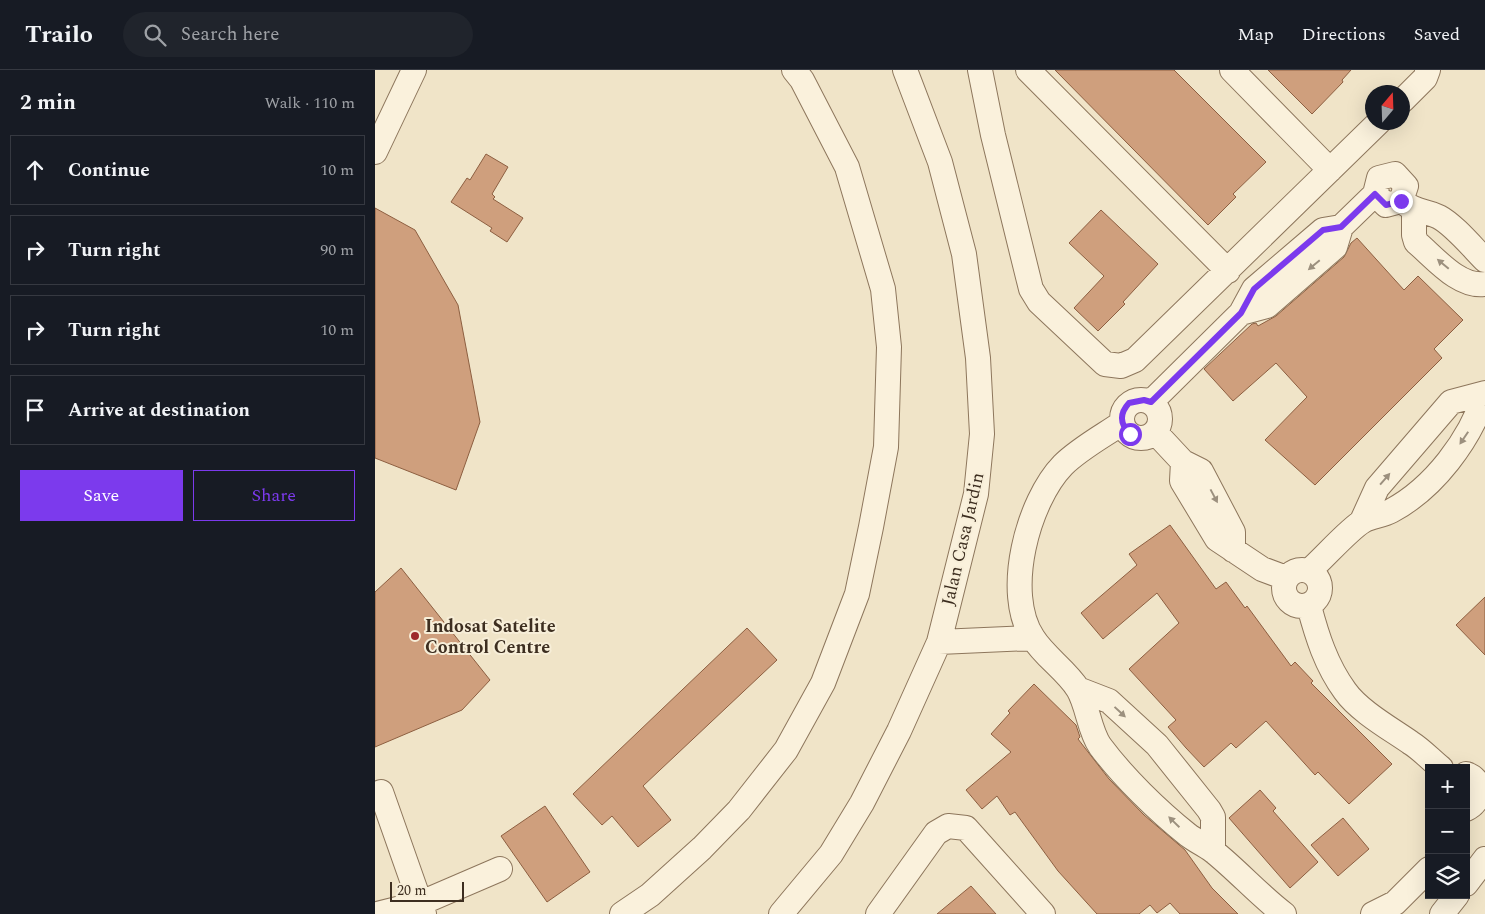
<!DOCTYPE html>
<meta charset="utf-8">
<style>
:root{--surface:#171b24;--page:#20242c;--text:#f1f3f6;--muted:#9ea1a6;--line:#363941;--accent:#7c3aed}
body{margin:0;font-family:Spectral,serif;background:var(--page);color:var(--text)}
.controls{position:absolute;right:15px;bottom:15px;display:grid;overflow:hidden;border-radius:0px;box-shadow:0 5px 20px #0002}
.controls button{width:45px;height:45px;display:grid;place-items:center;padding:0;border:0;border-bottom:1px solid var(--line);background:var(--surface);color:var(--text);font:25px sans-serif}
.compass{position:absolute;left:990px;top:15px;width:45px;height:45px;border-radius:50%;background:var(--surface);box-shadow:0 5px 20px #0002;rotate:19deg}
.scale{position:absolute;left:15px;bottom:12px;width:74px;box-sizing:border-box;padding-left:5px;border:2px solid #3d2e20;border-top:0;font-size:14px;line-height:18px;white-space:nowrap;color:#3d2e20;-webkit-text-stroke:4px #f7eed8;paint-order:stroke}
.stop{position:absolute;width:15px;height:15px;margin:-11px;border:4px solid #7c3aed;border-radius:50%;background:#fff}
.stop.end{background:#7c3aed;border-color:#fff;box-shadow:0 1px 5px #0008}
.list{margin:0;padding:0;list-style:none}
h2{display:flex;justify-content:space-between;align-items:center;height:65px;margin:0;padding:0 20px;font-size:21px}
h2 small{font-size:16px;font-weight:400;color:var(--muted)}
.list li{display:grid;grid-template-columns:32px 1fr auto;gap:15px;align-items:center;box-sizing:border-box;height:70px;margin:0 10px 10px;padding:0 10px;border:1px solid var(--line);border-radius:0px}
.list b{display:block;font-size:19px;white-space:nowrap}
.list em{font-size:16px;font-style:normal;color:var(--muted)}
.actions{display:flex;gap:10px;padding:15px 20px}
.actions a{flex:1;padding:11px 0;border:1px solid var(--accent);border-radius:0px;text-align:center;font-size:18px;color:var(--accent)}
.actions .main{background:var(--accent);color:#fff}
.icon{flex:none;width:28px;height:28px;fill:none;stroke:currentColor;stroke-width:2;stroke-linecap:round;stroke-linejoin:round}
.map{position:relative;flex:none;width:1110px;height:844px;overflow:hidden}
header{display:flex;align-items:center;gap:30px;box-sizing:border-box;height:70px;padding:0 25px;background:var(--surface);border-bottom:1px solid var(--line)}
header strong{font-size:24px}
nav{display:flex;gap:28px;margin-inline-start:auto;font-size:18px}
.search{width:350px;height:45px;background:var(--page);display:flex;align-items:center;gap:12px;box-sizing:border-box;padding:0 18px;border-radius:28px;color:var(--muted);font-size:19px}
main{display:flex}
aside{flex:1;background:var(--surface)}
.map>svg:first-child{display:block}
</style>
<header>
<strong>Trailo</strong>
<div class="search"><svg class="icon" aria-label="search" viewBox="0 0 24 24"><circle cx="10" cy="10" r="6"/><path d="M15 15l6 6"/></svg>Search here</div>
<nav><a>Map</a><a>Directions</a><a>Saved</a></nav>
</header>
<main>
<aside>
<h2>2 min<small>Walk · 110 m</small></h2>
<ul class="list">
<li><svg class="icon" aria-label="ahead" viewBox="0 0 24 24"><path d="M12 20V5M6 11l6-6 6 6"/></svg><div><b>Continue</b></div><em>10 m</em></li>
<li><svg class="icon" aria-label="right" viewBox="0 0 24 24"><path d="M7 20v-9h11M14 6l5 5-5 5"/></svg><div><b>Turn right</b></div><em>90 m</em></li>
<li><svg class="icon" aria-label="right" viewBox="0 0 24 24"><path d="M7 20v-9h11M14 6l5 5-5 5"/></svg><div><b>Turn right</b></div><em>10 m</em></li>
<li><svg class="icon" aria-label="arrive" viewBox="0 0 24 24"><path d="M6 21V4h12l-3 4 3 4H6"/></svg><div><b>Arrive at destination</b></div></li>
</ul>
<div class="actions"><a class="main">Save</a><a>Share</a></div>
</aside>
<div class="map">
<svg width="1110" height="844" viewBox="0 0 1110 844">
<rect width="100%" height="100%" fill="#f0e4c8"/>
<path fill="#cf9f7d" stroke="#8d5f41" d="M680 0H799L891 92 858 124 861 127 833 155Z
M893 0H976L967 10 968 12 937 44Z
M111 84 133 97 117 124 120 127 118 129 148 148 132 172 115 161 117 158 76 132 92 108 95 110Z
M0 138 40 160 83 235 105 352 81 420 0 388Z
M726 140 783 194 748 232 750 234 723 261 699 238 729 206 694 173Z
M982 168 1029 220 1043 206 1088 250 1059 279 1067 288 940 415 890 370 932 327 901 293 858 331 829 299 877 254 881 253 883 256 901 246 969 187 976 173Z
M795 455 841 519 851 512 870 538 872 536 916 596 920 592 938 611 936 613 1017 694 974 734 943 702 940 705 891 651 861 678 856 673 829 697 811 678 793 657 801 650 754 599 804 553 782 523 728 569 706 543 762 495 754 484Z
M26 498 115 610 87 640 0 677V522Z
M1110 527V585L1081 555Z
M372 558 402 590 268 716 296 750 263 777 237 746 227 755 198 724Z
M659 614 701 655 705 667 703 669 734 709 769 745 810 780 837 818 863 844H805L795 833 782 843 775 835 764 844H722L683 801 640 742 635 745 622 726 607 739 591 720 636 682 616 664 635 643 633 641Z
M885 720 901 738 898 741 943 792 915 818 854 748Z
M170 736 215 802 172 832 126 766Z
M968 748 994 779 963 806 936 775Z
M596 816 621 844H562Z"/>
<g fill="none" stroke-linecap="round" stroke-linejoin="round">
<g stroke="#8d765c" stroke-width="26">
<path id="minor" d="M605 0 618 65 656 219 664 232 730 294 746 296 760 290 1004 52
M653 0 853 201
M857 0 955 100
M1028 30 1050 8 1053 0
M0 82 39 0
M1020 104 1031 116 1026 131 1011 135 1000 124 1004 108Z
M1028 132C1042 143 1049 140 1064 147 1079 155 1098 178 1110 190
M1039 141V165L1041 172C1060 188 1084 218 1110 214
M866 243 892 236 960 177 966 157 1000 124
M747 349a19 19 0 1 1 38 0a19 19 0 1 1-38 0Z
M776 332 866 243 879 219 948 160 966 157
M747 353C728 366 704 379 688 395 653 431 628 523 658 568 670 587 691 600 703 619 713 636 714 660 725 676 748 707 783 741 813 765 821 771 830 775 838 781 863 801 884 825 909 844
M780 362 808 392 826 401 858 462V480
M808 392 807 411 842 469 887 499 911 508
M987 451 1002 418 1076 332 1110 323
M909 518a18 18 0 1 1 36 0a18 18 0 1 1-36 0Z
M934 501C948 489 974 459 988 451 996 446 1007 446 1016 441 1059 418 1095 370 1110 324
M934 536C942 566 951 595 970 621 984 641 1016 659 1036 673 1047 680 1056 690 1066 698
M564 572 657 568
M703 619 734 631 782 675 834 740 838 747V781
M1091 704C1110 710 1107 732 1091 739
M6 722 49 844
M1091 814 1110 789
M2 844 46 833 125 799
M247 844 275 825 327 778 364 740 411 680 448 613 482 524 496 457 511 377 514 277 508 219 472 97 427 10 419 0
M406 844 456 784 487 733 524 661 564 572 601 424 607 364 603 288 589 184 565 92 530 0
M503 844 561 763 573 756 591 758 668 844
M998 844 1020 833 1054 799
M1067 844 1082 825"/>
</g>
<use href="#minor" stroke="#faf1dc" stroke-width="24"/>
</g>
<defs><path id="oneway-solid" d="M-6-.8H1V-3.2L6.5 0L1 3.2V.8H-6Z" transform="scale(1.25)"/></defs>
<g fill="#9c907e">
<use href="#oneway-solid" transform="translate(1068 194) rotate(-140)"/>
<use href="#oneway-solid" transform="translate(939 195) rotate(140)"/>
<use href="#oneway-solid" transform="translate(1089 368) rotate(124)"/>
<use href="#oneway-solid" transform="translate(1010 409) rotate(-49)"/>
<use href="#oneway-solid" transform="translate(839 426) rotate(62)"/>
<use href="#oneway-solid" transform="translate(745 642) rotate(43)"/>
<use href="#oneway-solid" transform="translate(799 752) rotate(-136)"/>
</g>
<g fill="none" stroke-linecap="round" stroke-linejoin="round">
<path stroke="#7c3aed" stroke-width="6" d="M755 364C745 354 744 344 754 333L769 330 776 332 866 243 879 219 948 160 966 157 1000 124 1011 135 1026 131"/>
</g>
<circle fill="#9e2a2b" stroke="#f7eed8" stroke-width="2" cx="40" cy="566" r="5"/>
<g text-anchor="middle" dominant-baseline="central" stroke-width="4" stroke-linejoin="round" paint-order="stroke">
<g font-size="18" fill="#3d2e20" stroke="#f7eed8">
<text transform="translate(588 469) rotate(-77)">Jalan Casa Jardin</text>
</g>
<g font-size="18" font-weight="bold" fill="#3d2e20" stroke="#f7eed8" text-anchor="start">
<text x="50" y="556">Indosat Satelite<tspan x="50" dy="21">Control Centre</tspan></text>
</g>
</g>
</svg>
<div class="controls">
<button>+</button>
<button>−</button>
<button><svg class="icon" aria-label="layers" viewBox="0 0 24 24"><path d="M12 4l9 5-9 5-9-5zM3 14l9 5 9-5"/></svg></button>
</div>
<svg class="compass" viewBox="-18 -18 36 36"><path d="M0-13l5 13h-10z" fill="#e53935"/><path d="M0 13l5-13h-10z" fill="#9ea1a6"/></svg>
<div class="scale">20 m</div>
<div class="stop" style="left:755px;top:364px"></div>
<div class="stop end" style="left:1026px;top:131px"></div>
</div>
</main>
